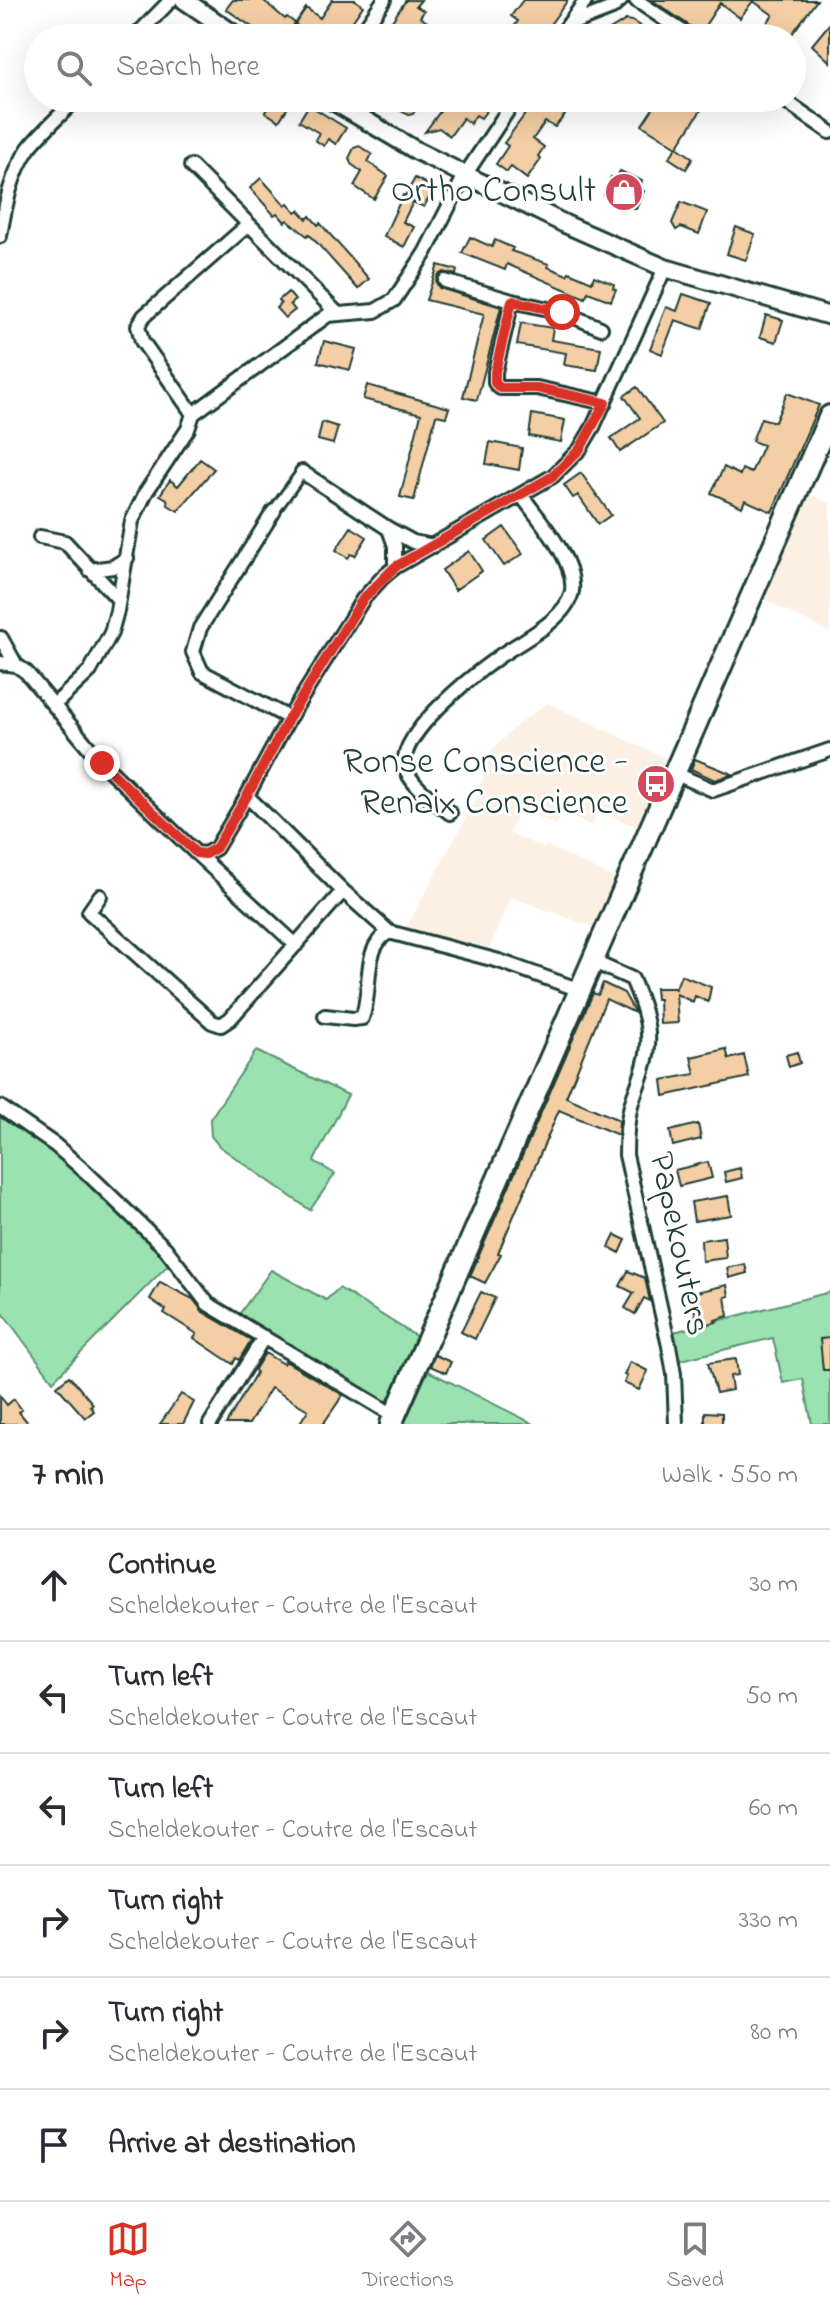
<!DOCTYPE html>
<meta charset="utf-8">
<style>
:root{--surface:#fff;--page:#f2f2f3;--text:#2b2b33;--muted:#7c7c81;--line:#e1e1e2;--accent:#d93025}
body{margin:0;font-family:"Indie Flower",sans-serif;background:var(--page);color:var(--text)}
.stop{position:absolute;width:24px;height:24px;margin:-18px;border:6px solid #d93025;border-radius:50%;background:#fff}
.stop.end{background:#d93025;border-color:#fff;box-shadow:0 2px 8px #0008}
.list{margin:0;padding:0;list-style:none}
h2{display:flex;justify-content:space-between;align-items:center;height:104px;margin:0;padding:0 32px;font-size:34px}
h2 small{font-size:26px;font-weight:400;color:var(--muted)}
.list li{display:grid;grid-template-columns:52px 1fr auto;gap:24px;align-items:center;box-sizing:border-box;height:112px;padding:0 32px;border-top:2px solid var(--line)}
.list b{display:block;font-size:30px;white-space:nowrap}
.list p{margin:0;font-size:26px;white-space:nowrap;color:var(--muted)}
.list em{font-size:26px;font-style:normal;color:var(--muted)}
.icon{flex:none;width:44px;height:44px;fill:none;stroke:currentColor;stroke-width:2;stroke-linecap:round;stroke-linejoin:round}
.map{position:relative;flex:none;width:830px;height:1424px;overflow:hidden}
.search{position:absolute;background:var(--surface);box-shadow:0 8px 32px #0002;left:24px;right:24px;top:24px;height:88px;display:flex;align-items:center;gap:20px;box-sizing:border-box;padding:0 28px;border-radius:44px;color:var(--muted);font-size:30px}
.sheet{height:776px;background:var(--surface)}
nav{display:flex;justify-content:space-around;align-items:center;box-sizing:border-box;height:112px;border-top:2px solid var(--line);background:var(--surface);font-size:22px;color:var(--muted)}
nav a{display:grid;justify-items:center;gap:4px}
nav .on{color:var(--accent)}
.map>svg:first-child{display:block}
</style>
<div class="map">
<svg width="830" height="1424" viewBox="0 0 830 1424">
<rect width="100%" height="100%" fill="#fff"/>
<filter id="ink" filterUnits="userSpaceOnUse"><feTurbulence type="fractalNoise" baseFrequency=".0125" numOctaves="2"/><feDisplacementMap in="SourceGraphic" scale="16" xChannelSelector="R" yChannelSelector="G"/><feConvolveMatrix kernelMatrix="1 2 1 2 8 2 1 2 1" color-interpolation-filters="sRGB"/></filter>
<g filter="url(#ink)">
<path fill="#fcf0e4" d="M809 494 830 503V633L761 598Z
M548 703 671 761 640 828 598 811 592 826 562 813 557 825 519 809 509 833 544 848 546 845 617 880 596 928 510 897 490 948 405 930 478 796 484 774 483 758 522 721Z"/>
<path fill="#9ae2b0" stroke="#5c9072" stroke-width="2" d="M256 1051 348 1095 314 1161 335 1174 310 1210 219 1146 211 1136 210 1119Z
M0 1110 81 1172 168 1260 169 1264 53 1381 0 1309Z
M271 1270 326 1300 339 1288 417 1337 389 1405 238 1316Z
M830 1292V1424H812L803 1379 783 1383 773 1338 677 1361 670 1333Z
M428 1371 534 1424H404Z"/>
<path fill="#f4cea4" stroke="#1f3d34" stroke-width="2" d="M233 0H263L285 19 287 17 295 23 285 38H268L226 9Z
M332 0H355L363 6 341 38H315L295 24 306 8 320 18Z
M406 0H421L416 6 424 11 420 17 430 24 421 38H404L388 27Z
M523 0H568L540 38H506L518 21 511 16Z
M652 0H817L789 38H756L773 15 753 1 740 18 720 3 700 33Z
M626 20 632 21 658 38H597Z
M830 23V62L812 45Z
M274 98 288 107 279 121 265 112Z
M361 98H422L413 114 409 115 387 104 383 111Z
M450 98H496L481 118 476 115 470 124 463 118 450 136 439 128 425 132Z
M537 98H579L555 127 545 122 533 139 544 147 538 156 541 159 527 179 511 167 507 172 496 164 508 146 504 143Z
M660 98H709L677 147 642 125Z
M309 105 346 128 336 144 328 139 324 146 315 140 319 133 299 121Z
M359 146 372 154 368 162 388 176 374 199 354 186 362 172 351 164 349 158 354 148Z
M677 147 693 158 686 169 669 158Z
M620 171 642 181 639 189 644 191 636 209 604 195 611 177 616 179Z
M261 178 285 205 288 203 296 212 299 210 307 219 310 216 318 225 320 223 369 279 358 289 309 234 307 236 287 220 285 222 277 213 274 215 250 188Z
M415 178 434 188 424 207 413 202 403 222 414 227 404 247 384 236 403 195 405 196Z
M681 202 707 212 699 234 681 227 676 230 672 223Z
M736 227 755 234 746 260 727 254Z
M470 237 492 247 495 240 513 248 511 251 549 264 548 267 567 275 569 272 592 282 594 276 614 284 613 288 616 289 611 301 588 292 585 298 507 264 505 270 462 253Z
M438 265 457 270 456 275 444 272 438 275 436 282 439 288 501 307 477 400 463 397 484 314 426 300Z
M288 292 295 300 290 304 295 310 285 318 276 308 281 303 279 300Z
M683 294 711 303 702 329 675 320 662 354 650 349 666 307 677 311Z
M766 315 783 320 776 342 760 337Z
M521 323 553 328 551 340 601 348 597 370 564 365 566 353 517 345Z
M324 341 356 349 350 370 318 362Z
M367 385 449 408 446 417 436 415 414 500 400 497 421 414 363 399Z
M637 387 663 423 620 452 611 438 640 418 624 396Z
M787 393 819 405 772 512 745 500 742 507 711 493 724 467 740 475 742 469 751 473 763 445 752 441 761 418 775 422Z
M532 414 565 420 561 442 529 436Z
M322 422 338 427 333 444 318 440Z
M490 442 522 448 519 470 486 464Z
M200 459 214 469 178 511 168 505 167 499 160 495 170 480 178 486Z
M581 473 611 515 598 524 578 495 573 498 564 485Z
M351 527 367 537 355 556 351 554 348 558 336 550Z
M504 527 523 554 504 566 486 540Z
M469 551 482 571 455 590 442 570Z
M695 759 732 774 715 780 691 769Z
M681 975 711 987 708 1002 695 996 693 1002 676 994 678 1023 660 1024 659 999H656L655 988H675V990Z
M603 983 624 993 635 1013 606 999 566 1097 619 1120 618 1135 559 1110 498 1253 501 1254 485 1283 470 1276 593 993 598 995Z
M726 1049 729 1059 744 1055 749 1077 664 1096 662 1080 695 1074 691 1057Z
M797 1052 800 1063 789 1067 786 1055Z
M698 1124 701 1139 673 1146 670 1131Z
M708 1162 712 1178 679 1186 675 1170Z
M740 1168 742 1178 726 1182 724 1172Z
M728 1196 731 1215 694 1221 691 1202Z
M615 1235 626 1240 620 1253 609 1247Z
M724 1237 726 1258 702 1261 701 1240Z
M745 1264 747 1273 729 1278 727 1268Z
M628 1271 645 1278 650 1301 644 1298 635 1314 625 1308 634 1293 620 1286Z
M160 1282 193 1299 203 1312 251 1340 239 1360 236 1358 233 1364 219 1355 194 1338 197 1334 164 1313 166 1310 150 1299Z
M727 1285 729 1296 725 1297 728 1316 715 1320 716 1322 697 1327 692 1293Z
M481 1292 495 1298 475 1339 461 1332Z
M830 1338V1370H823L820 1339Z
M265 1353 283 1364 285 1361 343 1395 323 1424H299L308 1410 271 1388 249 1424H226L256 1373 255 1369Z
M435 1355 451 1362 446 1373 430 1366Z
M736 1359 738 1375 730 1376 732 1390 716 1393 708 1363Z
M630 1362 648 1371 639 1390 624 1383 627 1376 624 1375Z
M69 1376 93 1404 90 1406 94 1411 85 1418 57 1386Z
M181 1394 194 1402 183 1424H160Z
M0 1396 7 1405 14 1399 22 1410 19 1412 29 1424H0Z
M705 1412 722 1413V1424H705Z"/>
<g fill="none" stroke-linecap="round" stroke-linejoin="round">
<g stroke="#1f3d34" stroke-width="15">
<path id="pedestrian" d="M274 511 302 472"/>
</g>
<g stroke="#1f3d34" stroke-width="18">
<path id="minor" d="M636 0 692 38
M568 25 612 8 621 0
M134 38 171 0
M358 38 384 0
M559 38 586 0
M781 98 830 132
M191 166 337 313
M0 236C5 206 11 174 29 148 43 130 62 114 77 98
M445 281 512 301
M601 328 562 312 512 301 495 372V383L500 388H537L605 403
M193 414 328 315 375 311 394 300 425 253 465 175 516 98
M302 472 389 529 395 546V567
M274 511 200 628 193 652 202 672 289 718
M389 529 413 542 433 546
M40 537 65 542 119 600
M90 570 113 567 127 558
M1 638 16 665
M0 663 16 665 26 672 91 750
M54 705 90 671 111 633 117 611 132 521 146 492 188 429 193 414 142 341 138 326 144 316 248 225
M100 761 196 853 205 854 216 848 247 796 289 718 363 599 383 577 395 567 553 476 580 449 593 427 665 268
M674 773 713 790 830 750
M247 796 343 891 389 932 499 961 580 990
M450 813C435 801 409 786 405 765 399 734 472 676 497 658 519 642 567 620 572 591 576 560 539 520 522 496
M196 853 296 945
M100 896 89 912 212 1022 221 1025 230 1019 343 891
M594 962 632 979C640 998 650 1023 648 1045 647 1066 637 1085 631 1105 627 1121 626 1138 626 1155L669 1346 674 1374 676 1424
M325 1016 353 1019 362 1018C373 991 361 948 389 932
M0 1107 55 1145 87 1173 165 1248 208 1304 395 1416
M210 1424 264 1337"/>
</g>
<g stroke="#1f3d34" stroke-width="22">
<path id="tertiary" d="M184 0 240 38
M328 98 417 151 565 224 665 268 830 316"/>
</g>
<g stroke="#1f3d34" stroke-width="26">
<path id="primary" d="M391 1424 830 416"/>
</g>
<use href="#pedestrian" stroke="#fff" stroke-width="9"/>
<use href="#minor" stroke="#fff" stroke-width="12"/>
<use href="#tertiary" stroke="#fff" stroke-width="16"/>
<use href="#primary" stroke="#fff" stroke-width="20"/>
</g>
</g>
<g fill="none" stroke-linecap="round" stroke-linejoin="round" filter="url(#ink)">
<path stroke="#d93025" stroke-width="10" d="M102 763 196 853 205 854 216 848 247 796 289 718 363 599 395 567 553 476 580 449 605 403 537 388H500L495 383V372L512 301 562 312"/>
</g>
<defs>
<g id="shop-disc" transform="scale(2)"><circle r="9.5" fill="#d1495b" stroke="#fff"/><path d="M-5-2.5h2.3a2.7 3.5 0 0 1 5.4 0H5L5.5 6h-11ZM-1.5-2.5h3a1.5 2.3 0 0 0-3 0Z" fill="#fff"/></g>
<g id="bus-disc" transform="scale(2)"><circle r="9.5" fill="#d1495b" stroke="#fff"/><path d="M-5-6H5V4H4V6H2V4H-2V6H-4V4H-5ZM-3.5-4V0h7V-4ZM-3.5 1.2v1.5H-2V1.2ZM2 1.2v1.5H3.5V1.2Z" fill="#fff"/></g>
</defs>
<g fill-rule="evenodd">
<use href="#shop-disc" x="624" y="192"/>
<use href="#bus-disc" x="656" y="784"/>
</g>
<g text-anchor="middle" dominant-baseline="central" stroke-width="6" stroke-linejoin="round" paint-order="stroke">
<g font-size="36" fill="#1f3d34" stroke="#fff" text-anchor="end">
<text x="596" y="192">Ortho Consult</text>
<text x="628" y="763">Ronse Conscience -<tspan x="628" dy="41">Renaix Conscience</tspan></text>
</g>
<g font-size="36" fill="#1f3d34" stroke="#fff">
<text transform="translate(678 1244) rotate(78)">Papekouters</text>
</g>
</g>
</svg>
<div class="stop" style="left:562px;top:312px"></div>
<div class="stop end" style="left:102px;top:763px"></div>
<div class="search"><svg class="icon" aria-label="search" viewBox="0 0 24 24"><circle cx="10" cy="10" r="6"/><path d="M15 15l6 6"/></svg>Search here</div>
</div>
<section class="sheet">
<h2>7 min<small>Walk · 550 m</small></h2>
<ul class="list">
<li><svg class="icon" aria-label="ahead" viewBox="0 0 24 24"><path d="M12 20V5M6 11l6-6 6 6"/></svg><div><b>Continue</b><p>Scheldekouter - Coutre de l'Escaut</p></div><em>30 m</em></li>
<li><svg class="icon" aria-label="left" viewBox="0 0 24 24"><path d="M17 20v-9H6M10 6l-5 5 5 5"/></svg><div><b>Turn left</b><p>Scheldekouter - Coutre de l'Escaut</p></div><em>50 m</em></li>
<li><svg class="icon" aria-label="left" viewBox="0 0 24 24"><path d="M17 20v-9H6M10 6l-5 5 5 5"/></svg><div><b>Turn left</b><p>Scheldekouter - Coutre de l'Escaut</p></div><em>60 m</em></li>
<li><svg class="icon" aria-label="right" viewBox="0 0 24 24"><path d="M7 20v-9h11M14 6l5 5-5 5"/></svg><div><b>Turn right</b><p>Scheldekouter - Coutre de l'Escaut</p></div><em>330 m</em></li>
<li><svg class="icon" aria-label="right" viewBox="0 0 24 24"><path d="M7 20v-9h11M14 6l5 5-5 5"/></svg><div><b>Turn right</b><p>Scheldekouter - Coutre de l'Escaut</p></div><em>80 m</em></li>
<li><svg class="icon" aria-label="arrive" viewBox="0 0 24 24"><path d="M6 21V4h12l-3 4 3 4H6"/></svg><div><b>Arrive at destination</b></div></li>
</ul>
</section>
<nav>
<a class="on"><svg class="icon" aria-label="map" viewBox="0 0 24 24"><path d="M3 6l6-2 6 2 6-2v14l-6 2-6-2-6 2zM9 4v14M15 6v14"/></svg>Map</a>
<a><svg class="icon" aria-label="directions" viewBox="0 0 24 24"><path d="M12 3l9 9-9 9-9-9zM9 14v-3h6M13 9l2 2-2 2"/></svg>Directions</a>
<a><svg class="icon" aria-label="saved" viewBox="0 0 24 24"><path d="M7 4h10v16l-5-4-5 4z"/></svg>Saved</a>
</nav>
